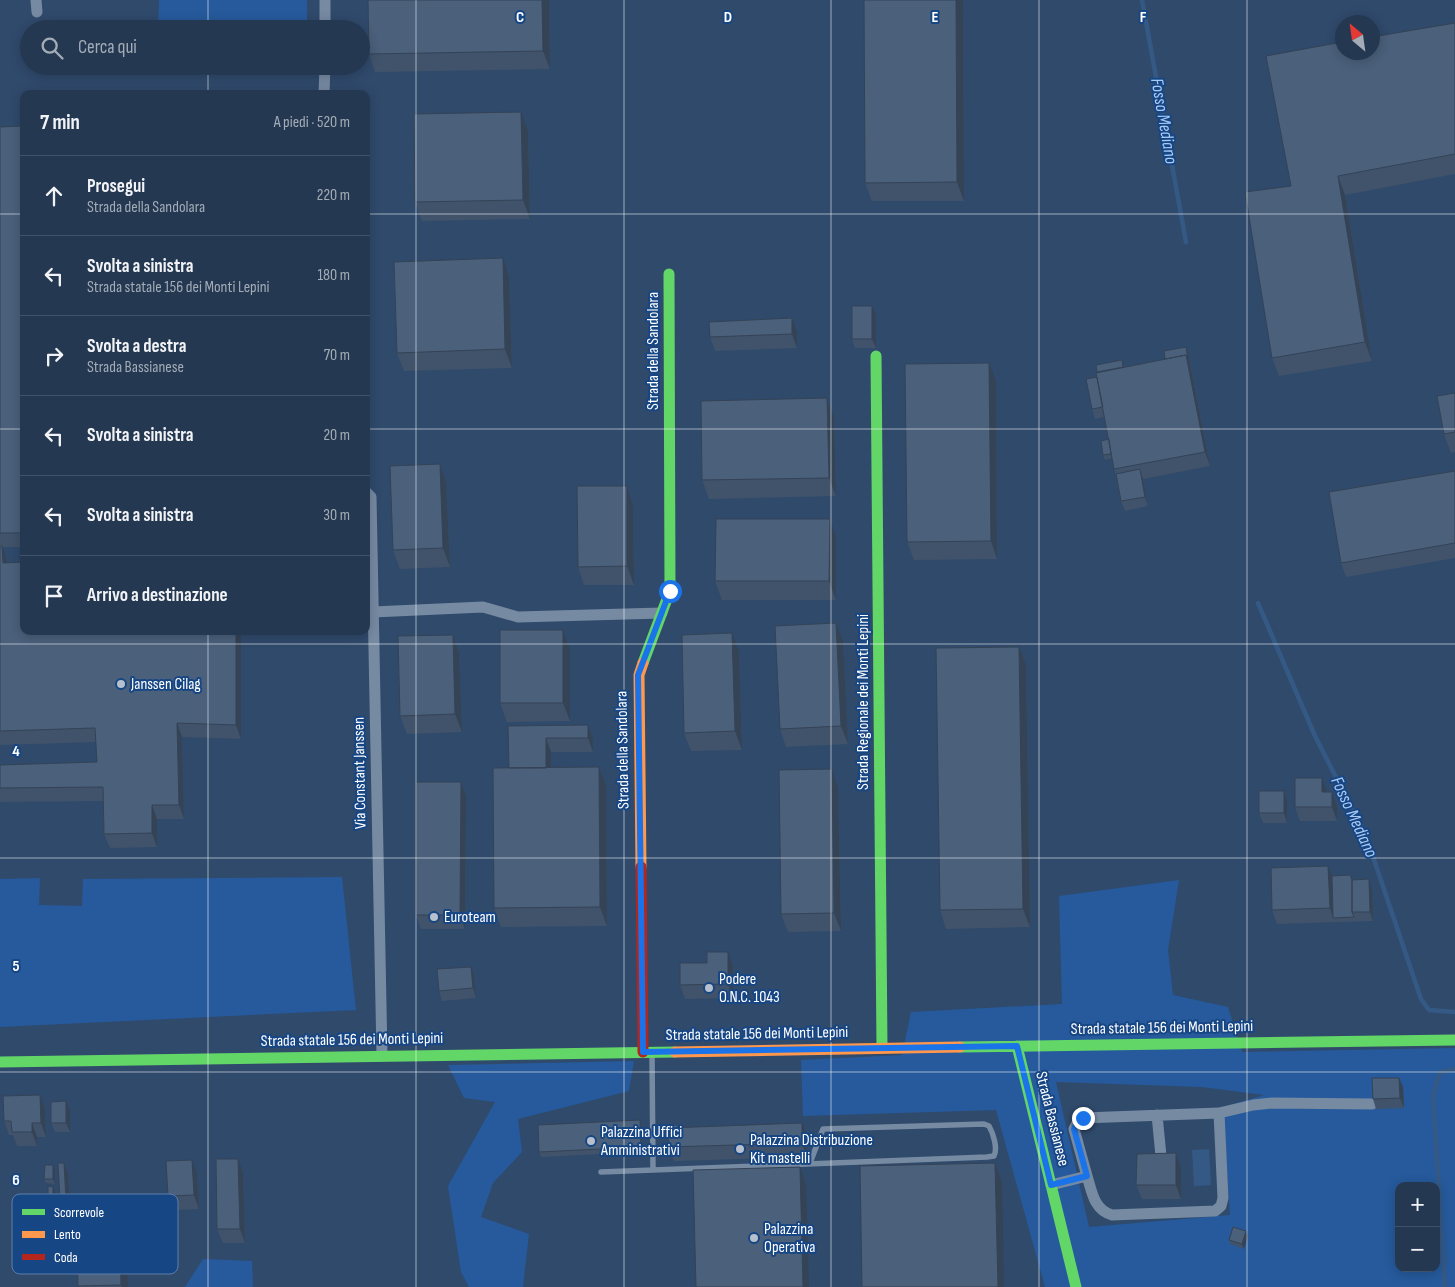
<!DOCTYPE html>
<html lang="it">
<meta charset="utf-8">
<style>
:root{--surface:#243851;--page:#30435b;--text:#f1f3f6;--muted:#a3acb7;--line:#415268}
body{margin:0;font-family:"Sofia Sans Condensed",sans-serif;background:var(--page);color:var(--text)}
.controls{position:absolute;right:15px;bottom:15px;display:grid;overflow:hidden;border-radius:10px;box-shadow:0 2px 12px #0003}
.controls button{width:45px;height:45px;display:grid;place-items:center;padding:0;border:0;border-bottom:1px solid var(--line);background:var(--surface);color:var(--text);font:25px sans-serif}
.compass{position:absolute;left:1335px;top:15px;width:45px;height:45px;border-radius:50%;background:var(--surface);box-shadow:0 2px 12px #0003;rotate:331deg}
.stop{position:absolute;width:15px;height:15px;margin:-11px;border:4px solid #1a73e8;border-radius:50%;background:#fff}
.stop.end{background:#1a73e8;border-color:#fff;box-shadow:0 1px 5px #0008}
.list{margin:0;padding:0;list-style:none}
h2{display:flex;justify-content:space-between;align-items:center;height:65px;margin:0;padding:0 20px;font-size:21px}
h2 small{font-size:16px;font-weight:400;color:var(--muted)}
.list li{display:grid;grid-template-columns:32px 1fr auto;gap:15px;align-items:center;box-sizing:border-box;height:80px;padding:0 20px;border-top:1px solid var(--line)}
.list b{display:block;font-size:19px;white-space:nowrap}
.list p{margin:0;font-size:16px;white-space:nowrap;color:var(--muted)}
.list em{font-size:16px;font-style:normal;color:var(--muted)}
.icon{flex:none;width:28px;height:28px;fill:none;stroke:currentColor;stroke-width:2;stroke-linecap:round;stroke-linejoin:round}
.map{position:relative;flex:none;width:1455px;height:1287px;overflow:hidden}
.search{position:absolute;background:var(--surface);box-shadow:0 2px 12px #0003;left:20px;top:20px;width:350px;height:55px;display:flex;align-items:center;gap:12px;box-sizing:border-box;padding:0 18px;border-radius:28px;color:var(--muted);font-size:19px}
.panel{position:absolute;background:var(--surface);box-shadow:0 2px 12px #0003;left:20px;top:90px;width:350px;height:545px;border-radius:10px}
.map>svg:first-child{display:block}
</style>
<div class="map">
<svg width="1455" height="1287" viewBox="0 0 1455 1287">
<rect width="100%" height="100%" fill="#304a6c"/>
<path fill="#265a9c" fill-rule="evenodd" d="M159 0H307V29H158Z
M342 877 356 1010 0 1027V879L40 878 39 905 82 906 83 879Z
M1179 880 1168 950 1173 995 1228 1007 1242 1052 1455 1048V1287H1045L996 1110 803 1116 801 1060 902 1055 911 1012 1062 1004 1059 896ZM1056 1082 1202 1087 1264 1095 1223 1107 1230 1215 1089 1227ZM1399 1186H1436V1268H1399Z
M634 1061 629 1091 518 1119 522 1152 493 1183 481 1217 529 1234 523 1287H469L461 1272 448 1186 495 1102 464 1098 448 1065Z
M203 1259 252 1261 253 1287H185Z"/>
<path fill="#355985" d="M1209 1149 1211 1185 1194 1186 1192 1150Z"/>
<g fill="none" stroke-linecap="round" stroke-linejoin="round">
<path stroke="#355985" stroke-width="4.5" d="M1142 0 1186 242
M1258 603 1315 736 1366 836 1421 999 1429 1010 1455 1012
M1445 1287 1433 1095 1440 1072 1455 1069"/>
<path stroke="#768aa2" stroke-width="5.5" d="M652 1054 653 1170 987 1157 994 1156C998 1148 993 1133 989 1126L984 1124 823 1129 810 1163
M652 1130 675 1129
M601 1172 653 1170"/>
<path stroke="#768aa2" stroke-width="11" d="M36 0 37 12
M325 29V0
M324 94 325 66
M366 492 371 497 382 1056
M373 612 483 607 518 617 662 613
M1219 1113 1253 1105 1272 1103 1372 1104
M1157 1115 1161 1156
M1051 1185 1087 1176 1074 1129 1077 1123 1083 1118 1219 1113 1223 1198 1221 1206 1215 1211 1112 1215C1094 1210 1092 1192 1087 1176"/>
<path stroke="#63d668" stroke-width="11" d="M876 356 882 1048
M643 663 670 591 669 274
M1017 1046 1076 1287
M960 1047 1455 1040
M0 1062 675 1052"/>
<path stroke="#ff974d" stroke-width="11" d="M641 867 639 675 643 663
M675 1052 960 1047"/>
<path stroke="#b3261e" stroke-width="11" d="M641 867 643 1052"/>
</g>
<path fill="#40536a" d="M368 0H549L550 69 375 72 369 54Z
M864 0H963L964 201H872L865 183Z
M1455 23V174L1345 195 1372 361 1279 376 1272 358 1291 186Z
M24 126V547H2L7 560 24 631H241V739L182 737 184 819H157V847L110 848 104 834 103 801 0 802V765L97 762 96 742 0 745V127Z
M528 131 530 219 422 221 415 202Z
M509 277 512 368 404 371 397 353Z
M876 315V348H855L852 339Z
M797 332V348L715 351 710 337Z
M1186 347 1189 357 1210 466 1143 479 1148 506 1125 511 1121 501 1112 458 1105 460 1103 455 1109 439 1104 417 1095 419 1092 409 1097 377 1124 367 1165 359Z
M996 381 997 559 914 560 907 542Z
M1455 393V452L1451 453 1444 434Z
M827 398 834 417 836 496 709 499 702 480Z
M440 464 446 482 450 567 400 569 393 550Z
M1455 471V558L1346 577 1341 563Z
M627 486 633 505 634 585H584L578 567Z
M836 537V600H722L715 581Z
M836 623 843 641 848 744 786 747 780 729Z
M563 630 570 649V721L507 722 500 703Z
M453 635 459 653 462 732 407 734 400 716Z
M1019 647 1026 665 1030 927 946 929 940 910Z
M739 652 742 750 691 751 684 733Z
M588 725 593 739V752H551V767H599L606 786 607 926 501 927 494 908 509 768 508 726Z
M461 782 466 796 465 929H421L416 915Z
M838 788 841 931 788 932 781 914Z
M1327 792H1332L1337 806V821H1300L1295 807Z
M1287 801V823H1263L1259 813Z
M1332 876 1352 880 1372 889 1373 921 1277 924 1272 910Z
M733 966V998L685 999 680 985Z
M474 976 476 998 442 1001 439 991Z
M1399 1078 1403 1087 1404 1108 1376 1109 1373 1099Z
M40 1095 45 1109 46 1137H37V1146H17L13 1135H9L4 1121Z
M70 1111V1132H55L51 1123Z
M641 1125 642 1152 541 1157 539 1152Z
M807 1137V1157L674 1161 669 1147Z
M64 1163 68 1173 70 1210H63L60 1201Z
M53 1165 55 1169V1184L46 1183 44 1179Z
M1181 1168V1199H1142L1136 1185Z
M243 1173 245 1243H223L217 1229Z
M197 1174 199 1209 173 1210 168 1196Z
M55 1191V1204H49L48 1199Z
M119 1208 126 1227 128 1287H79Z
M1248 1236 1244 1249 1230 1244 1229 1240Z"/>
<path fill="#344356" d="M542 0H549L550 69 543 51Z
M956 0H963L964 201 957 182Z
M521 112 528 131 530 219 523 200Z
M1338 176 1345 195 1372 361 1365 342Z
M503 258 509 277 512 368 505 349Z
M872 306 876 315V348L872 339Z
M792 318 797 332V348L792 334Z
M1186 347 1189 357 1191 369 1188 360Z
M1186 355 1191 369 1210 466 1205 452Z
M989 363 996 381 997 559 991 541Z
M827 398 834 417 836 496 829 478Z
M440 464 446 482 450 567 443 548Z
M1140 469 1143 479 1148 506 1145 497Z
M627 486 633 505 634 585 627 566Z
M830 519 836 537V600L829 581Z
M2 546 7 560 8 578 3 563Z
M836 623 843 641 848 744 841 726Z
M563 630 570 649V721L563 703Z
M236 631H241V739L236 725Z
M732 633 739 652 742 750 735 731Z
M453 635 459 653 462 732 455 714Z
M1019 647 1026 665 1030 927 1023 909Z
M177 723 182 737 184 819 179 805Z
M588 725 593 739V752L588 738Z
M546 738 551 752V786L546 772Z
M599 767 606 786 607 926 600 907Z
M832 769 838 788 841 931 834 913Z
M1322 778 1327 792H1322Z
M461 782 466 796 465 929 460 915Z
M1284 791 1287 801V823L1284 813Z
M1332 792 1337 806V821L1332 807Z
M152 805 157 819V847L152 833Z
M1328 866 1334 881 1333 918 1330 908Z
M1369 879 1372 889 1373 921 1370 912Z
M728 952 733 966V998L728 984Z
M471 967 474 976 476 998 473 988Z
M1399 1078 1403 1087 1404 1108 1400 1098Z
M40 1095 45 1109 46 1137 41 1123Z
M66 1101 70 1111V1132L66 1123Z
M640 1120 641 1125 642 1152 641 1147Z
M32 1123 37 1137V1146L32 1132Z
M802 1123 807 1137V1157L802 1143Z
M1176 1153 1181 1168V1199L1176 1185Z
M238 1159 243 1173 245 1243 240 1229Z
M192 1160 197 1174 199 1209 194 1195Z
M64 1163 68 1173 70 1210 66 1200Z
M995 1163 1002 1182 1004 1287H998Z
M53 1165 55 1169V1184L53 1179Z
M800 1167 806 1185 809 1287H803Z
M53 1187 55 1191V1204L53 1199Z
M119 1208 126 1227 128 1287H122L121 1285Z
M1246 1231 1248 1236 1244 1249 1242 1244Z"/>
<path fill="#4a607b" stroke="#344356" d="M368 0H542L543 51 369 54Z
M864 0H956L957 182 865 183Z
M1455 23V154L1338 176 1365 342 1272 358 1245 192 1291 186 1266 56 1342 42V52H1372V37Z
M521 112 523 200 415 202 414 114Z
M24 126V533H0V127Z
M503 258 505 349 397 353 394 262Z
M852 306H872V339H852Z
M792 318V334L710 337 709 322Z
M1186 347 1188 360 1186 355 1165 359 1164 351Z
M1186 355 1205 452 1114 469 1096 373Z
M1122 360 1123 367 1097 372 1096 365Z
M989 363 991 541 907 542 905 364Z
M1097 377 1103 407 1092 409 1086 379Z
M1455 393V432L1444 434 1437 396Z
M827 398 829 478 702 480 701 401Z
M1109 439 1111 454 1103 455 1101 441Z
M440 464 443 548 393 550 390 466Z
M1140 469 1145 497 1121 501 1116 474Z
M1455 471V543L1341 563 1329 492Z
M577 486H627V566L578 567Z
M716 519H830L829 581H715Z
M0 546H2L3 563 24 562V631H236V725L177 723 179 805H152V833L104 834 103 787 0 788V765L97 762 95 728 0 731Z
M836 623 841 726 780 729 775 626Z
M500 630H563V703H500Z
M732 633 735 731 684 733 682 635Z
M453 635 455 714 400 716 398 636Z
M1019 647 1023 909 940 910 936 648Z
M588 725V738H546V768H509L508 726Z
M599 767 600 907 494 908 493 768Z
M832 769 834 913 781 914 779 770Z
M1295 778H1322V792H1332V807H1295Z
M416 782H461L460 915H416Z
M1259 791H1284V813H1259Z
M1328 866 1330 908 1272 910 1271 868Z
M1350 875 1352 880V912L1354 917 1333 918 1332 876Z
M1369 879 1370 912H1352V880Z
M707 952H728V984L680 985V963H707Z
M471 967 473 988 439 991 437 969Z
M1372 1078H1399L1400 1098 1373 1099Z
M40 1095 41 1123H32V1132H12L11 1121H4L3 1096Z
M66 1101V1123H51V1102Z
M640 1120 641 1147 539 1152 538 1125Z
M802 1123V1143L669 1147 668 1128Z
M1176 1153V1185H1136L1137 1154Z
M216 1159H238L240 1229H217Z
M192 1160 194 1195 168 1196 166 1161Z
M58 1163H64L66 1200 60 1201Z
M995 1163 998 1287H862L860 1166Z
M45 1165H53V1179H44Z
M800 1167 803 1287H696L693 1170Z
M48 1186 53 1187V1199H48Z
M119 1208 121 1285 78 1286 76 1210Z
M1233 1227 1246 1231 1242 1244 1229 1240Z"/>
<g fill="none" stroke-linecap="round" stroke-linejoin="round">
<path stroke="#1a73e8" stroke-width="6" d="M670 591 638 675 643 1052 1017 1046 1051 1185 1087 1176 1074 1129 1077 1123 1083 1118"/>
</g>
<path fill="none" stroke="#fff" stroke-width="1" stroke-opacity="0.55" d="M208 0V29M416 0V1287M624 0V1287M831 0V1287M1039 0V1287M1247 0V1287M208 66V94M0 214H24M366 214H1455M0 429H24M366 429H1455M208 631V1287M0 644H1455M0 858H1455M0 1072H1455"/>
<g fill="#b7c0cc" stroke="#174685" stroke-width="2">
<circle cx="121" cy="684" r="5"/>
<circle cx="434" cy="917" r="5"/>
<circle cx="709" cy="988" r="5"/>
<circle cx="591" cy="1141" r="5"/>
<circle cx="740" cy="1149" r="5"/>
<circle cx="754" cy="1238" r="5"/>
</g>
<g text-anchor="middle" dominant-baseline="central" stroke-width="4" stroke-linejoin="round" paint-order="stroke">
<g font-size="16" fill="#fff" stroke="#174685">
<text transform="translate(653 351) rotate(-90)">Strada della Sandolara</text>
<text transform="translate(863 702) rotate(-90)">Strada Regionale dei Monti Lepini</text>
<text transform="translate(623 750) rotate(-91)">Strada della Sandolara</text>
<text transform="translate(360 773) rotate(-91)">Via Constant Janssen</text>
<text transform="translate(1162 1028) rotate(-1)">Strada statale 156 dei Monti Lepini</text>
<text transform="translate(757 1034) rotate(-1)">Strada statale 156 dei Monti Lepini</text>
<text transform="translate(352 1040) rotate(-1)">Strada statale 156 dei Monti Lepini</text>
<text transform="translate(1052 1119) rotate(76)">Strada Bassianese</text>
</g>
<g font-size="16" fill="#fff" stroke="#174685" text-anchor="start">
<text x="131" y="684">Janssen Cilag</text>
<text x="444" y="917">Euroteam</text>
<text x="719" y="979">Podere<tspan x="719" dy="18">O.N.C. 1043</tspan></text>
<text x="601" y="1132">Palazzina Uffici<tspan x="601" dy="18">Amministrativi</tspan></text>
<text x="750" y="1140">Palazzina Distribuzione<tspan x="750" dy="18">Kit mastelli</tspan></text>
<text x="764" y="1229">Palazzina<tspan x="764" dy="18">Operativa</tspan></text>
</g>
<g font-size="18" font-style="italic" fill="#a7caf5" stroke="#174685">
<text transform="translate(1164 121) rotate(80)">Fosso Mediano</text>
<text transform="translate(1354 817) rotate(65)">Fosso Mediano</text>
</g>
</g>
<rect x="12" y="1194" width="166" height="80" rx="8" fill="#174685" stroke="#5d7eaa" stroke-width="1"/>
<rect x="22" y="1209" width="23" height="6" fill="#63d668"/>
<rect x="22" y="1231" width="23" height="7" fill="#ff974d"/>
<rect x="22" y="1254" width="23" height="6" fill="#b3261e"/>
<g font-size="14" fill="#fff">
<text x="54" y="1217">Scorrevole</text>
<text x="54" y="1239">Lento</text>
<text x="54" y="1262">Coda</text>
</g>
<g font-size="16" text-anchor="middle" font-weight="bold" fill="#fff" stroke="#174685" stroke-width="4" stroke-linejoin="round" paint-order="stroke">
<text x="520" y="22">C</text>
<text x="728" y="22">D</text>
<text x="935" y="22">E</text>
<text x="1143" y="22">F</text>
<text x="16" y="756">4</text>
<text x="16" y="971">5</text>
<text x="16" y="1185">6</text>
</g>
</svg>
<div class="controls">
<button>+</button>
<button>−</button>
</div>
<svg class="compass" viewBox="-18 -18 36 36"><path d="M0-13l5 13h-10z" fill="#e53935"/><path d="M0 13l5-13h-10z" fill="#a3acb7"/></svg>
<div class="stop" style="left:670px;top:591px"></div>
<div class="stop end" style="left:1083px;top:1118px"></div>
<div class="search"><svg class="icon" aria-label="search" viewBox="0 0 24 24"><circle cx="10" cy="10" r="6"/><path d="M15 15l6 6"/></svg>Cerca qui</div>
<section class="panel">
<h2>7 min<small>A piedi · 520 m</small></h2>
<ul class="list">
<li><svg class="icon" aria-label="ahead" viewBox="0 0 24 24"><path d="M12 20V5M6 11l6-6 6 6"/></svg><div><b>Prosegui</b><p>Strada della Sandolara</p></div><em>220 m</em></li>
<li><svg class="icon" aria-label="left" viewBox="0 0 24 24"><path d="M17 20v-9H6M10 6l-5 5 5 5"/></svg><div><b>Svolta a sinistra</b><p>Strada statale 156 dei Monti Lepini</p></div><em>180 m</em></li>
<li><svg class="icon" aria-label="right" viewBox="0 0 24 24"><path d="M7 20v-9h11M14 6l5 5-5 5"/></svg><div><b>Svolta a destra</b><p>Strada Bassianese</p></div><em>70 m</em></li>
<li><svg class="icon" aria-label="left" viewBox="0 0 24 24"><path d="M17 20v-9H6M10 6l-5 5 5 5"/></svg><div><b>Svolta a sinistra</b></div><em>20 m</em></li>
<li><svg class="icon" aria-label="left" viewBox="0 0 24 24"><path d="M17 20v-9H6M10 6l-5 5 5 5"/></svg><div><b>Svolta a sinistra</b></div><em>30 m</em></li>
<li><svg class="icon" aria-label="arrive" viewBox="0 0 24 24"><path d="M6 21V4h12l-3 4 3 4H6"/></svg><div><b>Arrivo a destinazione</b></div></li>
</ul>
</section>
</div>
